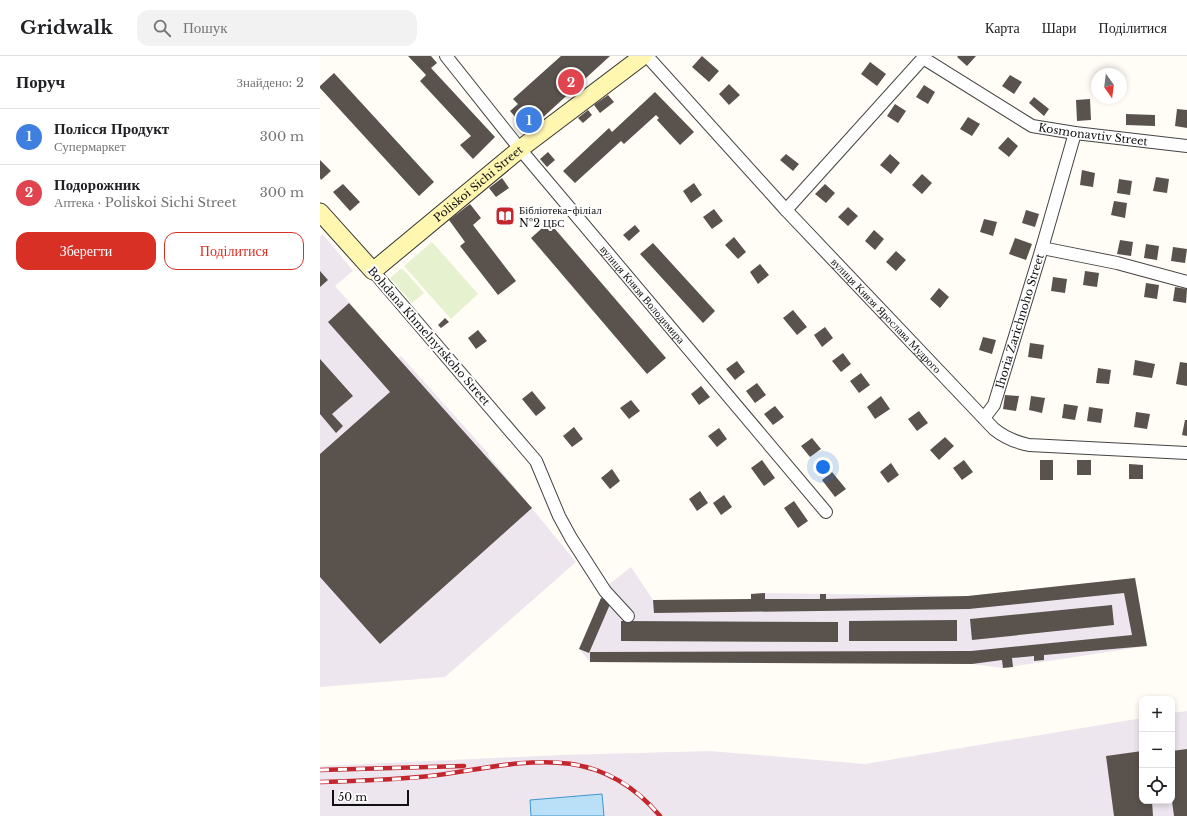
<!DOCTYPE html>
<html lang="uk">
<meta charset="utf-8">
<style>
:root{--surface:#fff;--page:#f2f2f2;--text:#202124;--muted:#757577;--line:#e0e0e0;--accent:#d93025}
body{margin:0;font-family:"Libre Baskerville",serif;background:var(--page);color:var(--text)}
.controls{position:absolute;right:12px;bottom:12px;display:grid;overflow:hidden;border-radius:8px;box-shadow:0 2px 6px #0003}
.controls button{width:36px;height:36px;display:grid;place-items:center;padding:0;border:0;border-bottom:1px solid var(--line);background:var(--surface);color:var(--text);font:20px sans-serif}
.compass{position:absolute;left:771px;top:12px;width:36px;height:36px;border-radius:50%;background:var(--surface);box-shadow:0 2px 6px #0003;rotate:166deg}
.scale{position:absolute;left:12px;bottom:10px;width:77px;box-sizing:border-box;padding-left:4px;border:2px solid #111;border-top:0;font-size:11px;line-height:14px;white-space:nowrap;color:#111;-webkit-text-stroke:3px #fff;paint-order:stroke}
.you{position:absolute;left:503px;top:411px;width:14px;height:14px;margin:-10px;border:3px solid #fff;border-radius:50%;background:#1a73e8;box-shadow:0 0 0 6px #1a73e833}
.badge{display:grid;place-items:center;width:26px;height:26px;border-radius:50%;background:var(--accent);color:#fff;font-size:13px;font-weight:700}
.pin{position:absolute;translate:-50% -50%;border:2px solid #fff;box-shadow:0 1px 4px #0006}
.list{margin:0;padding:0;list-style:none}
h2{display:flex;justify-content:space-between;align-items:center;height:52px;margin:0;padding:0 16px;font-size:17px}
h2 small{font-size:13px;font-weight:400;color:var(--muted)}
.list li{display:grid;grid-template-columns:26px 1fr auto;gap:12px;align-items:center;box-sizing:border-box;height:56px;padding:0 16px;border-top:1px solid var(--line)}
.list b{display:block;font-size:15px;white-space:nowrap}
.list p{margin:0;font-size:13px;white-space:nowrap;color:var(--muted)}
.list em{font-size:13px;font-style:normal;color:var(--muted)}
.actions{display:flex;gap:8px;padding:12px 16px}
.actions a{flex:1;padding:9px 0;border:1px solid var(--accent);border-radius:12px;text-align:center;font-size:14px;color:var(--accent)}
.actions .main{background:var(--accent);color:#fff}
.icon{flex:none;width:22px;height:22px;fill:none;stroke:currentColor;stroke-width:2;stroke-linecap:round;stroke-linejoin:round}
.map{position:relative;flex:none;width:867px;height:760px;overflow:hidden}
header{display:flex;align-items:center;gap:24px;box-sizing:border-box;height:56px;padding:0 20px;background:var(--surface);border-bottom:1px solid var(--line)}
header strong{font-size:19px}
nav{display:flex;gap:22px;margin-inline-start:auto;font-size:14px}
.search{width:280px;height:36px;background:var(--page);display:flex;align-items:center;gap:10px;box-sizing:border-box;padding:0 14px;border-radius:12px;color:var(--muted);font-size:15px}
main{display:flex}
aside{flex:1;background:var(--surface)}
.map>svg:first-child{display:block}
</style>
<header>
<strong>Gridwalk</strong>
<div class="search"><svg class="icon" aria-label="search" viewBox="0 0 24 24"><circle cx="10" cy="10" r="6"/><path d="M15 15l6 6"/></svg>Пошук</div>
<nav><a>Карта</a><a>Шари</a><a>Поділитися</a></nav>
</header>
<main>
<aside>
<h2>Поруч<small>Знайдено: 2</small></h2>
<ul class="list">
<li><span class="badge" style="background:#3f7fe0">1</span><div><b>Полісся Продукт</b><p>Супермаркет</p></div><em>300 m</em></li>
<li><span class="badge" style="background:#e0444e">2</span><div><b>Подорожник</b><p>Аптека · Poliskoi Sichi Street</p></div><em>300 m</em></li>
</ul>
<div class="actions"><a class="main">Зберегти</a><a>Поділитися</a></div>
</aside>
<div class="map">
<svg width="867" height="760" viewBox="0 0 867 760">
<rect width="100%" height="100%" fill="#fffdf5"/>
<path fill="#eee6ef" d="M3 178 33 215 15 230 78 302 81 300 169 398 168 399 256 506 125 621 0 631V181Z
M311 511 333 544 431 543V538L445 537 648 540 815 522 827 590 683 612 652 608 270 606 259 593 281 542 288 529Z
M867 655V760H0V710L241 699 390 695 545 708 822 662V745H852V657Z"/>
<path fill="#e6f2cf" d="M112 186 158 238 131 263 84 210Z
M82 212 104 237 92 247 70 222Z"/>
<path fill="#b9e0f7" stroke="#3f96cf" d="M282 738 284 760H211L210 744Z"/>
<path fill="#5a524d" d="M88 0H111L117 7 111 12 175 81 153 103 140 89 151 80 100 25 106 19Z
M241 0H290L208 75 190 55 198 48 193 43Z
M382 0 399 15 389 26 372 11Z
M638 0H656L647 10 637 1Z
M550 6 566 18 557 30 541 18Z
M14 17 114 126 99 140 0 32V30Z
M690 19 702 26 694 38 682 30Z
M409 28 420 39 409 49 399 38Z
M604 29 615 36 608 48 596 41Z
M335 36 374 76 360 89 337 64 339 62 336 59 304 88 301 85 255 127 243 115 289 72 292 76Z
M288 39 294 46 280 57 274 49Z
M714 41 729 53 724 60 709 47Z
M770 43 771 64 757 65 756 44Z
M575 48 586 55 578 67 567 60Z
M857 53 867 54V72L855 70Z
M268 54 272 59 263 67 258 62Z
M806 58 835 59V70L806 69Z
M648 61 660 68 652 80 640 73Z
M688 81 698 90 689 101 678 92Z
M228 96 235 104 227 111 220 103Z
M466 98 479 108 473 115 460 104Z
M570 98 580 107 571 118 560 109Z
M0 104 11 115 1 124 0 122Z
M762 114 775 117 773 131 760 129Z
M602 118 612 127 602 138 592 129Z
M836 121 849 123 847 137 833 135Z
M182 122 189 132 176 141 169 132Z
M799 123 812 125 810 139 797 137Z
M374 127 382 139 371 147 363 135Z
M23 128 40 146 30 155 13 136Z
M505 128 515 137 506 147 495 138Z
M794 145 807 147 805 162 791 159Z
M150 148 161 162 153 169 196 225 178 239 140 190 145 186 129 164Z
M528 151 538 160 528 170 518 161Z
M394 153 403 165 392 173 383 161Z
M706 154 719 158 715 171 702 167Z
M664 163 677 166 673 180 660 176Z
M229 166 346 302 327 318 211 182Z
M315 169 320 175 309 185 303 179Z
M554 174 564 183 555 194 545 185Z
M414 181 426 196 418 203 405 189Z
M695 182 712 188 706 204 689 198Z
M800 184 813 186 811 200 797 198Z
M333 187 395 255 383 267 320 198Z
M826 188 839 190 837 204 824 202Z
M853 191 867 193 865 207 851 205Z
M576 195 586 204 576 215 566 206Z
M440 208 449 219 438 228 430 216Z
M0 215 8 224 0 231Z
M765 215 779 217 777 231 763 229Z
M733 221 747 223 745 237 731 235Z
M826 227 839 229 837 243 824 241Z
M855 231 867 233 866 247 853 245Z
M619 232 629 241 620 252 610 243Z
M29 247 212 452 60 588 0 521V398L70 336 8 266Z
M473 254 487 271 477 279 463 262Z
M125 262 129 266 121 272 118 269Z
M505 271 513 282 502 291 494 279Z
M158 274 167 285 156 293 148 282Z
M663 281 676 284 672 298 659 294Z
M710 287 724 289 722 303 708 301Z
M523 297 531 308 521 316 512 305Z
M0 303 33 340 12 358 23 370 16 377 0 358Z
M815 304 835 308 832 322 813 319Z
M417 305 425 316 415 324 406 313Z
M860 306 867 307V330L856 328Z
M778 312 791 314 789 328 776 327Z
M541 317 550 329 539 337 530 325Z
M437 327 446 339 435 347 426 335Z
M381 330 390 341 379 349 371 338Z
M212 335 226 352 216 360 202 343Z
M685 339 699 340 696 355 683 353Z
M561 340 570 353 555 363 547 351Z
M711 340 725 342 722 357 709 354Z
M311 344 320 355 309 363 300 352Z
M744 348 758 350 755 364 742 362Z
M455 350 464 361 453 369 444 358Z
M769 351 783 353 781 367 767 365Z
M599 355 608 367 597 375 588 363Z
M816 356 830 358 827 373 814 371Z
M865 364H867V380L862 379Z
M254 371 263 383 252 391 243 380Z
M399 372 407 383 397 391 388 380Z
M625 381 634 390 619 404 610 394Z
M492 382 501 393 490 401 481 390Z
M442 404 455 422 444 430 431 412Z
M644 404 653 416 642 424 633 412Z
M720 404H733V424H720Z
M757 404H771V419H757Z
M571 407 579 419 568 427 560 416Z
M809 408 823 409V423H809Z
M292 413 300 425 290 433 281 422Z
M512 416 526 433 515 441 502 424Z
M380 435 388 447 377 455 369 443Z
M404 439 412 451 401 459 393 447Z
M474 445 488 465 478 472 464 452Z
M815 522 827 590 724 599V604L714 605V600L692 602 693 611 683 612 682 604 652 608 270 606V596L651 595 812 579 804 537 649 553 334 557 333 544 431 543V538L445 537V543H500V538H506V543L648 540Z
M281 542 291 546 269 597 259 593Z
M792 549 794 569 652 584 650 563Z
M637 564V585H529V565Z
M301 565 518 566V586L301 585Z
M867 693V760H854L852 745V695Z
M822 695V745H832L833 760H794L786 700Z"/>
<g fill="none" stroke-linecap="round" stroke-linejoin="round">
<g stroke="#444" stroke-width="14">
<g id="street">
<path id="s1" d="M126 0 200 93 506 456"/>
<path id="s2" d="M327 0 466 154 674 373C685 382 695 386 709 389L867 397"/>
<path id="s3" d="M603 2 712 70 755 77 867 90"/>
<path d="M466 154 605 0"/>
<path d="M722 192 755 77"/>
<path d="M53 215 216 405 239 460 251 482 285 535 308 560"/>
<path id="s4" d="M664 362 674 349 722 192 797 207 867 226"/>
</g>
</g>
<g stroke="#333" stroke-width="19">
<g id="secondary">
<path id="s5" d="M0 156 53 215 200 93 323 0"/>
</g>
</g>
<use href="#street" stroke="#fff" stroke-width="12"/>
<use href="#secondary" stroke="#fff6b0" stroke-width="17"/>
<g stroke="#c4262e" stroke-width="4.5">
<path id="rail" d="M0 714 144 710
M0 726C39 725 79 724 118 719 203 707 276 684 340 760"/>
</g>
<use href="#rail" stroke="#fff" stroke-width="3" stroke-dasharray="9" stroke-linecap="butt"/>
</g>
<defs>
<g id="library-square" transform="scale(1)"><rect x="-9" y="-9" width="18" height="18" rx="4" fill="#c4262e" stroke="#fff"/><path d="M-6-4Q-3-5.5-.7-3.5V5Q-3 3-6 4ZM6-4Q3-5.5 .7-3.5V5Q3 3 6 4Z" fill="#fff"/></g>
</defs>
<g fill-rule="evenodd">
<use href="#library-square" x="185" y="160"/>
</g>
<g text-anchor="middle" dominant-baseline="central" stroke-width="4" stroke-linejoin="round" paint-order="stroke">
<g font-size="11" fill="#111" stroke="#fff">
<text stroke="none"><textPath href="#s3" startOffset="190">Kosmonavtiv Street</textPath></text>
<text stroke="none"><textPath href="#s5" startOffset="216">Poliskoi Sichi Street</textPath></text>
<text stroke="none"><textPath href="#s1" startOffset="309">вулиця Князя Володимира</textPath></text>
<text stroke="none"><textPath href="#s2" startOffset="353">вулиця Князя Ярослава Мудрого</textPath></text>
<text stroke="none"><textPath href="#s4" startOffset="104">Ihoria Zarichnoho Street</textPath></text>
<text transform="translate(109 280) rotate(49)">Bohdana Khmelnytskoho Street</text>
</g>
<g font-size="11" fill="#111" stroke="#fff" text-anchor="start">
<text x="199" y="154">Бібліотека-філіал<tspan x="199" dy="13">№2 ЦБС</tspan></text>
</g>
</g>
</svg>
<div class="controls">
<button>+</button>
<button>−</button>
<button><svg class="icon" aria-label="locate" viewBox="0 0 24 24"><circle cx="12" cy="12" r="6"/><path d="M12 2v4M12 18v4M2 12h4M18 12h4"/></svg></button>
</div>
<svg class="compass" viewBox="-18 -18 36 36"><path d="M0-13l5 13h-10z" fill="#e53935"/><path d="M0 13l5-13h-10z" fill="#757577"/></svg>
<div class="scale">50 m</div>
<div class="you"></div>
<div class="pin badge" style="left:209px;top:64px;background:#3f7fe0">1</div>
<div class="pin badge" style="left:251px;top:26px;background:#e0444e">2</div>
</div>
</main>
